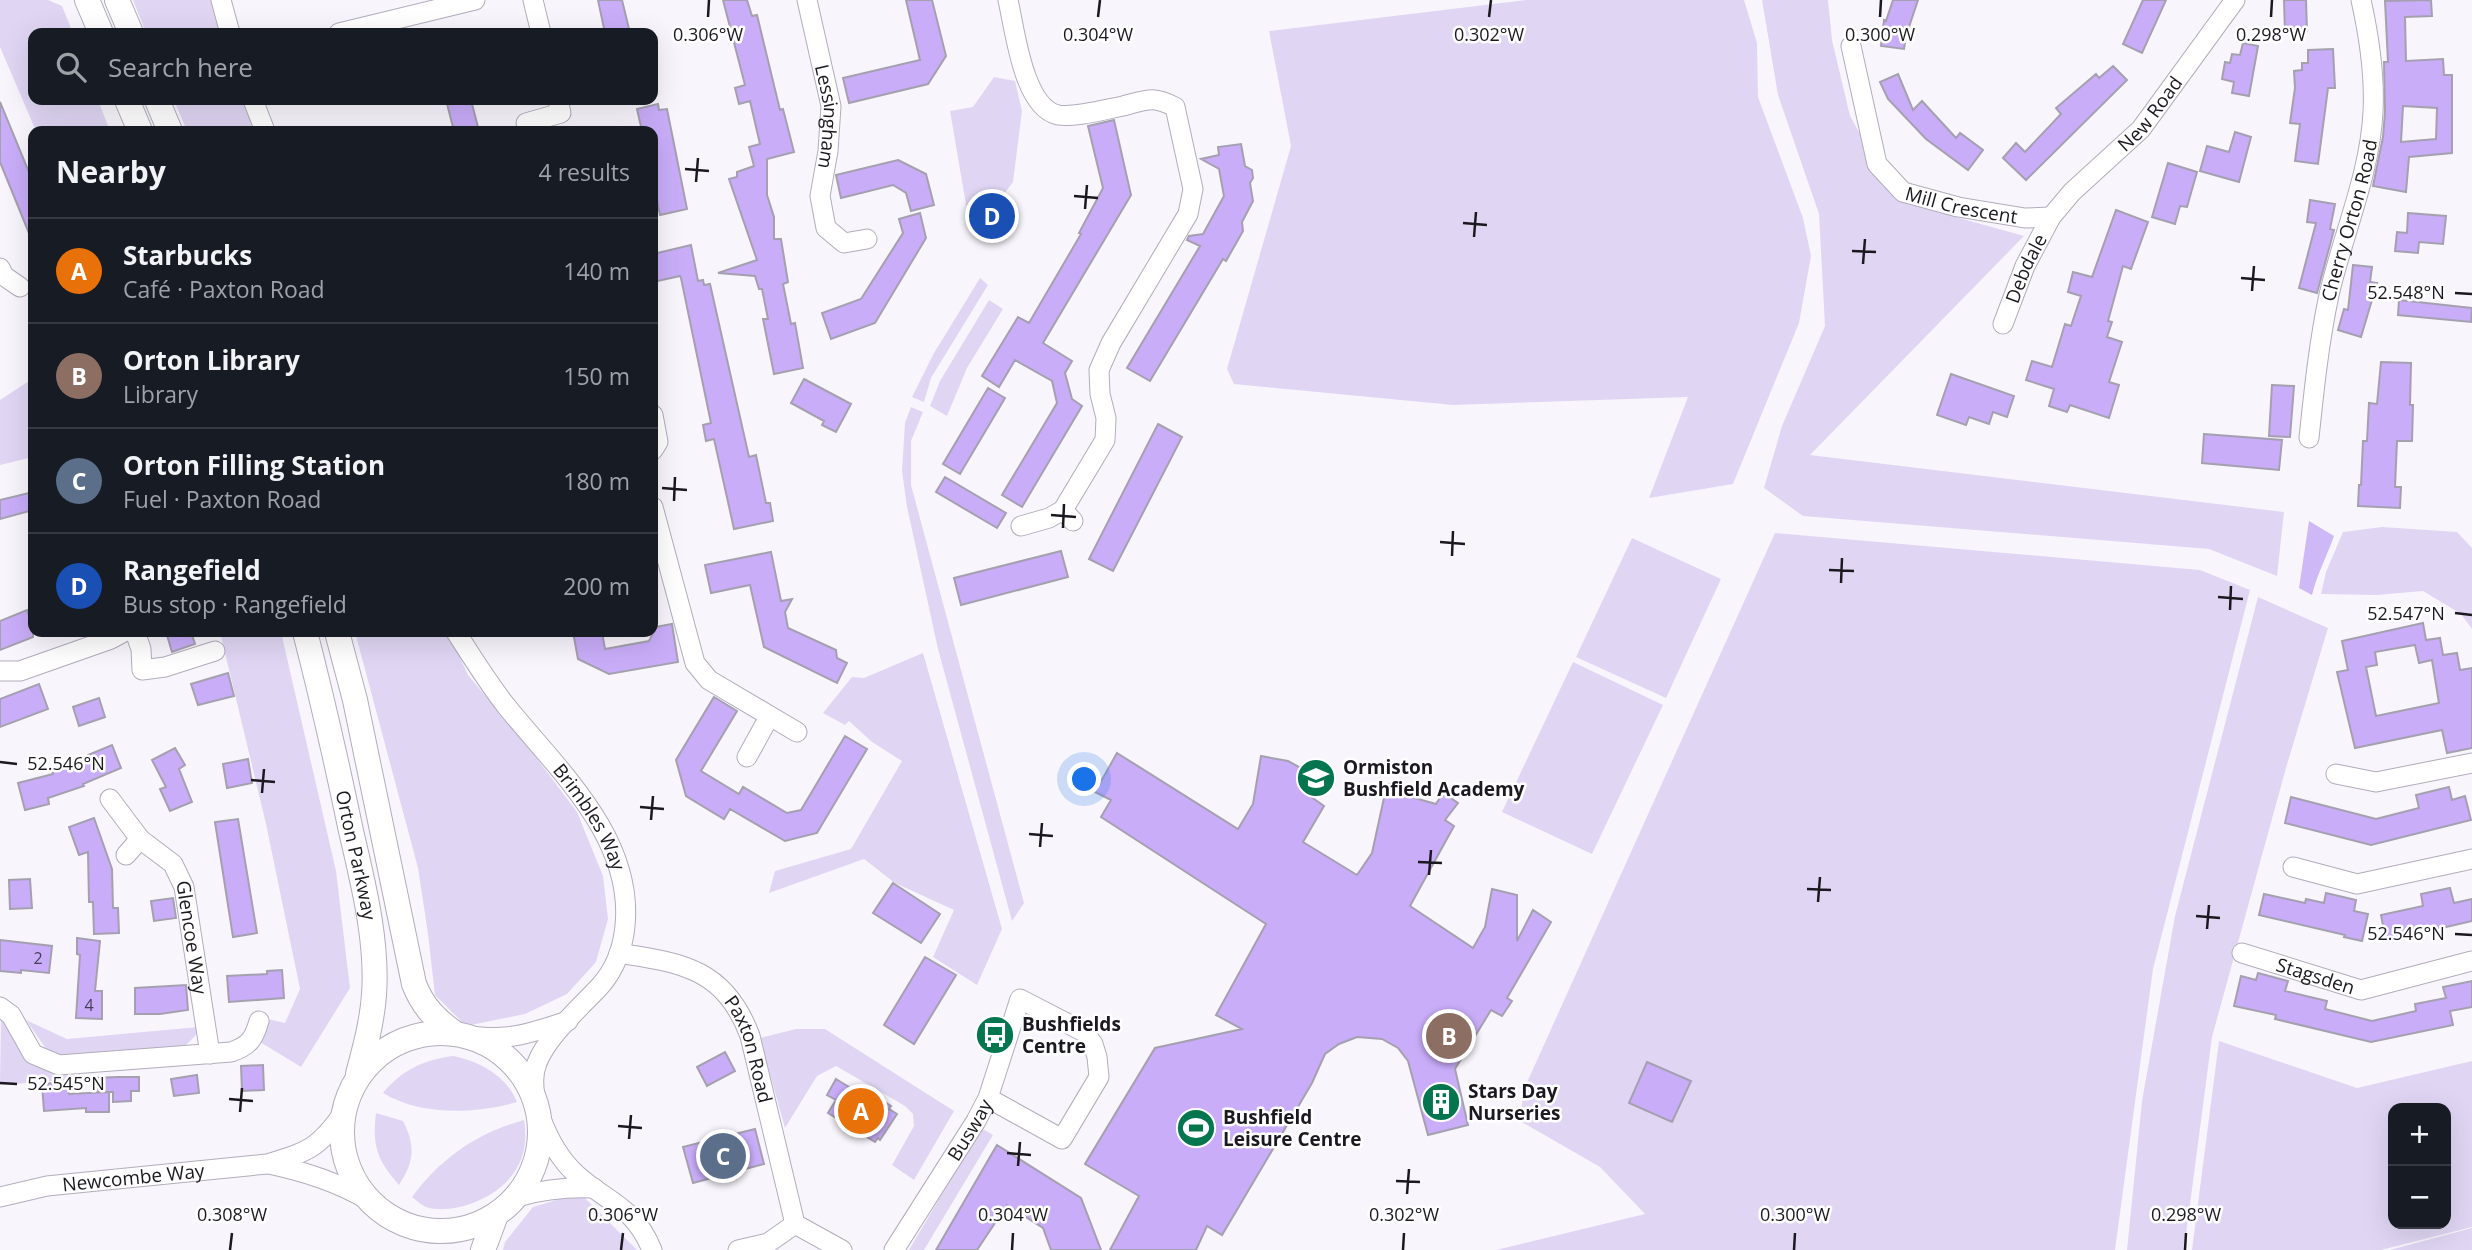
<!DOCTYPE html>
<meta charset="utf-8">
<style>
:root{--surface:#171b24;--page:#20242c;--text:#f1f3f6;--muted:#9ea1a6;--line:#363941;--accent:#1a73e8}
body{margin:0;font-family:"Open Sans",sans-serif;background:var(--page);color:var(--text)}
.controls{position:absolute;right:21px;bottom:21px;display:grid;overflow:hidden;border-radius:14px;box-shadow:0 7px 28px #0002}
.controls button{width:63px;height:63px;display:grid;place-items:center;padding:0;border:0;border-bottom:2px solid var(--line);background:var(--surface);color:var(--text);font:35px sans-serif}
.you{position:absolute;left:1085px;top:780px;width:24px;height:24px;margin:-18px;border:5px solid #fff;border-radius:50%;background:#1a73e8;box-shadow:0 0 0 10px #1a73e833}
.badge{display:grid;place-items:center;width:46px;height:46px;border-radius:50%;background:var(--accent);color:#fff;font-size:23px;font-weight:700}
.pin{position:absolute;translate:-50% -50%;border:4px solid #fff;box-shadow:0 2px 7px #0006}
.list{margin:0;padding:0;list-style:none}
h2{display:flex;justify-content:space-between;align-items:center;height:91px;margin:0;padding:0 28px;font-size:30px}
h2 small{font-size:23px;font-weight:400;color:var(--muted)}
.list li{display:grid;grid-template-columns:46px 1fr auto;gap:21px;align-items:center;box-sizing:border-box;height:105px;padding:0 28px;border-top:2px solid var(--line)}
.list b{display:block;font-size:26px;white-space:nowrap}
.list p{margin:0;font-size:23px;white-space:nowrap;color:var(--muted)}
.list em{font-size:23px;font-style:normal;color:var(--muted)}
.icon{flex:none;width:38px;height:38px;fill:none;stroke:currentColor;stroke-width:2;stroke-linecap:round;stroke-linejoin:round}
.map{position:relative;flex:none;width:2472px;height:1250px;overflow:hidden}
.search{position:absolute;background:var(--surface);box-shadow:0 7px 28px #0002;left:28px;top:28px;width:630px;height:77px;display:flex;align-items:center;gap:18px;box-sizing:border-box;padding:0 24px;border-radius:14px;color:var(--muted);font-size:26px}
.panel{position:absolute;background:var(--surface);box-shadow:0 7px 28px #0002;left:28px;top:126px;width:630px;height:511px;border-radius:14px}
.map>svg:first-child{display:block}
</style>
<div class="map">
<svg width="2472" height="1250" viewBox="0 0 2472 1250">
<rect width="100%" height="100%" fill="#f8f6fc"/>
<path fill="#e0d6f4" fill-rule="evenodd" d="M0 0H48L62 6 73 33H33V100H98L110 131H36L0 47Z
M133 0H215L226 33H146Z
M1527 0H1744L1757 43 1758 97 1803 218 1811 256 1799 323 1733 484 1649 498 1688 397 1453 405 1234 384 1227 369 1291 146 1269 31Z
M1762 0H1828L1832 40 1850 116 1898 201 2024 236 1810 455 2284 512 2277 576 2209 549 1803 516 1764 488 1782 426 1825 326 1819 214 1778 95Z
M994 77 1015 81 1022 111 1013 182 976 232 970 228 950 111 973 107Z
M174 100H247L257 131H187Z
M980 278 988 285 931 378 924 402 912 397 934 353Z
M989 300 1003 309 967 368 947 416 930 406 940 381Z
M29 381 33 390V457L0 465V400Z
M911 407 923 412 911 441V485L1024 903 1012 921 938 649 907 507 902 471 905 423Z
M2382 527 2457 532 2472 548V629L2461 614 2423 591 2377 595 2321 594 2326 572 2343 532Z
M1775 533 2200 570 2250 590 2153 969 2115 1250H1496L1645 1214 1600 1167 1520 1121 1524 1089Z
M1632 538 1721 579 1666 698 1576 657Z
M2258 597 2328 628 2286 768 2212 1037 2184 1250H2127L2142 1101 2175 916Z
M220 632H281L336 871 350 988 301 1067 260 1042 268 1019 285 1023 300 989 266 824Z
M355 632H448L468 675 526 744 577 812 603 876 608 919 596 962 567 994 525 1014 466 1026 435 995 428 934 418 868Z
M923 653 1002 929 977 985 933 957 954 910 895 883 864 859 769 893 775 871 851 849 902 761 872 742 849 721 845 725 823 713 852 677 864 678Z
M1573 662 1663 705 1592 854 1502 812Z
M1 1018 37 1065 53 1074 79 1076V1079L0 1085Z
M26 1020 67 1039 198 1027 196 1035 184 1047 63 1056 47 1050Z
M796 1029H825L954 1111 914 1180 892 1165 914 1126 913 1114 905 1106 836 1066 817 1076 785 1128 760 1038Z
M2219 1041 2357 1088 2472 1061V1227L2381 1250H2192ZM2393 1108H2446V1224H2393Z
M453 1056C479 1061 507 1076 517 1102 475 1114 421 1116 383 1093 402 1070 423 1060 453 1056Z
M376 1113 403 1121C416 1146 414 1162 399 1185 377 1160 372 1146 376 1113Z
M524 1120C532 1164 505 1194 464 1206 453 1209 437 1211 426 1207 421 1205 416 1200 412 1197 441 1158 477 1133 524 1120Z
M981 1128 993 1135 924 1250H909Z
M580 1193 637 1250H503L505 1242 533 1207Z
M2472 1228V1250H2390Z"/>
<path fill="#ceb8f5" d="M2309 521 2334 536C2327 556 2317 574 2312 595L2299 588Z"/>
<path fill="#c9adf9" stroke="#a5a0af" stroke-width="2" fill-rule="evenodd" d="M598 0H622L630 33H605Z
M723 0H747L752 16 757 15 780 110 783 109 794 152 767 159V195L774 217V239H781L788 282 783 284 791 324 795 323 803 368 774 374 763 319H768L762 289H759L755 276 718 273 757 260 729 179 737 177V172L754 166 749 147 760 144 750 101 739 104 735 88 745 85Z
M906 0H932L946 56 928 84 849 103 843 78 920 60Z
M1893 0H1918L1906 36 1904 49 1881 46 1884 20 1886 21Z
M2143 0H2166L2142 53 2123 44Z
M2284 0H2306L2307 31 2285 32Z
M2431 0 2432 16 2405 17 2406 61 2443 59 2444 75H2452V153L2409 157 2406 192 2373 186 2383 137 2385 112 2384 62H2388L2385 1ZM2403 106 2437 108 2436 139 2401 142Z
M2243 43 2258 46 2249 96 2232 93 2234 82 2222 79 2225 62 2230 63 2232 54 2240 55Z
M2333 49 2335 88H2328L2318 164 2295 161 2300 124 2290 123 2295 88 2294 71 2302 70V63H2308V50Z
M2113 66 2127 80 2026 180 2003 158 2016 143 2025 152 2061 114 2056 108 2096 74 2099 78Z
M1898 74 1913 110 1922 101 1956 138 1960 133 1983 150 1968 170 1926 139 1888 99 1880 82Z
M446 100H471L479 131H454Z
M0 102 33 182V243L0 162Z
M658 104 659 110 667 109 687 209 660 215 653 181V131H642L637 109Z
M1114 120 1131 195 1043 343 1072 361 1065 373 1072 399 1082 406 1022 507 1002 495 1057 403 1052 381 1015 360 999 387 982 376 1018 317 1029 323 1081 234 1079 233 1103 188 1088 126Z
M2235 132 2251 137 2239 182 2200 171 2207 146 2229 152Z
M1241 144 1245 166 1252 170 1253 178 1250 183 1253 201 1242 222 1243 231 1226 261 1223 259 1150 381 1127 368 1200 246 1187 240 1189 236 1203 234 1224 196 1219 169 1201 159 1219 155 1218 147Z
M898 160 926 174 934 205 911 211 906 193 893 185 841 198 836 175Z
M2168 163 2197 172 2187 207 2180 206 2175 224 2152 217Z
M2310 200 2335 204 2330 229 2334 230 2317 293 2299 288 2316 223 2307 222Z
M2116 210 2148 222 2131 269 2123 266 2108 321 2112 322 2107 337 2122 342 2109 382 2119 385 2109 418 2070 405 2067 412 2049 406 2054 389 2026 380 2032 361 2052 367 2065 324 2071 326 2081 296 2068 292 2073 272 2092 277Z
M920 213 926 238 875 323 831 339 822 313 861 299 903 233 899 219Z
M2408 213 2446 216 2443 244 2419 242 2418 253 2395 251 2397 232 2407 233Z
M691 245 698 281 703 280 704 285 710 284 749 457 756 455 766 503H770L773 521 734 529 714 439 706 441 703 425 711 423 681 278 680 276 653 282V254Z
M2353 265 2372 267 2370 282 2377 283 2361 337 2338 330 2344 309 2348 310Z
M2399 300 2472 308 2471 322 2398 315Z
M2381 362 2411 363 2410 405H2413L2412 441H2397L2395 487H2401L2400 508 2358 506 2359 485H2361L2363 441H2367L2369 403 2377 404Z
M1951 374 2014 396 2007 417 1993 412 1989 424 1969 417 1966 425 1937 415Z
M804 379 851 404 836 432 822 425 824 421 791 403Z
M2272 385 2294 386 2290 437 2269 436Z
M988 388 1005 398 960 474 943 464Z
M1158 424 1182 437 1113 571 1089 559Z
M2204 434 2282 440 2279 470 2202 463Z
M945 477 1006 513 997 528 936 492Z
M33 492V510L0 519V500Z
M1061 551 1068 577 961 605 954 578Z
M771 552 781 601 792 599 785 612 788 628 836 650 837 658 847 663 837 683 764 647 750 585 711 593 705 565Z
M27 610 33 627V637L0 650V621Z
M2423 623 2426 640 2440 638 2443 655 2457 653 2460 670 2472 668V748L2447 753 2442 730 2355 748 2337 672 2348 670 2342 641ZM2415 645 2419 663 2432 660 2439 703 2376 716 2366 667 2377 665 2375 652Z
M672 624 678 662 609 674 578 659 573 632H602L605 649 649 641 656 627Z
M166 632H191L195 644 172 652Z
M228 673 234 696 198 705 191 684Z
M39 684 48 709 0 727V699Z
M714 697 737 711 701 771 739 794 743 787 787 813 801 810 845 736 867 749 817 833 785 841 730 809 724 819 686 796 676 760Z
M99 698 105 717 79 726 73 707Z
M112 745 121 768 83 784 84 786 48 798 49 804 25 810 18 783 53 774 52 769 89 758 88 755Z
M175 748 185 765 179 769 192 802 170 811 160 789 166 787 152 760Z
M1117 753 1238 829 1253 804 1261 756 1288 761 1321 779 1310 796 1324 806 1303 842 1357 875 1372 853 1387 784 1410 786 1411 797 1436 804 1443 793 1458 803 1445 820 1454 826 1410 906 1473 948 1485 927 1492 889 1517 895V941L1533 910 1551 922 1507 998 1512 1001 1502 1016 1491 1010 1455 1069 1468 1125 1428 1135 1408 1061 1398 1048 1382 1039 1357 1037 1339 1044 1325 1054 1312 1083 1222 1235 1207 1226 1196 1250H1110L1139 1196 1085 1164 1155 1048 1242 1029 1216 1015 1266 924 1101 817 1111 800 1095 792Z
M248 759 252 783 227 788 223 764Z
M2449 787 2452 800 2465 796 2471 820 2371 845 2285 823 2291 797 2376 819 2419 808 2416 795Z
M94 818 112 869 113 908H118L119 933 94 934 93 902H89L88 852 79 855 69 827Z
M238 819 257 933 233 937 215 822Z
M30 879 32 908 10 909 9 880Z
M893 883 940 914 921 943 873 913Z
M2450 888 2454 903 2472 899V921L2386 941 2381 915 2423 906 2421 894Z
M2326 893 2356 900 2354 911 2368 914 2362 941 2344 937 2345 935 2259 915 2264 894 2305 903 2306 899 2324 903Z
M173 898 176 918 154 921 151 901Z
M77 938 100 941 95 991H102V1019L76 1018 80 955 77 954Z
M0 940 52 946 49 973 21 970V973L0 971Z
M925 957 956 975 914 1044 884 1025Z
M282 970 284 998 229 1002 227 976 267 974V971Z
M2258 973 2288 981 2285 991 2327 1001 2325 1009 2372 1021 2416 1011 2415 1004 2446 998 2443 987 2472 981V1007L2450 1011 2453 1025 2371 1042 2275 1019 2276 1015 2234 1006 2241 976 2256 980Z
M186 985 188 1010 160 1014H135V988Z
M725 1052 735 1071 707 1086 697 1067Z
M1647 1062 1691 1081 1672 1122 1629 1103Z
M263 1065 264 1090 242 1091 241 1066Z
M197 1075 199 1093 174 1096 171 1079Z
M117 1077H139V1091H131V1101L113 1102V1092H93V1078Z
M836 1079 875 1103 879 1098 891 1106 889 1109 897 1114 880 1140 878 1138 875 1142 828 1113 836 1100 827 1095Z
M68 1082 69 1094 109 1092V1112H86V1108L44 1111 42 1084Z
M755 1129 764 1164 693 1183 683 1147Z
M997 1145 1081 1198 1101 1250H1051L1043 1228 1007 1205 977 1250H936Z"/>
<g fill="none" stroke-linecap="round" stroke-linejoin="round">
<g stroke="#b2acbc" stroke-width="21">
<g id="minor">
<path d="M221 0 230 33"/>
<path d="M533 0 541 33"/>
<path id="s1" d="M807 0 831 106 828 151 820 196 826 228 844 243 867 239"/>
<path d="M1008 0C1015 30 1023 107 1058 115 1074 118 1107 109 1123 106 1147 100 1152 95 1175 107L1193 189 1188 214 1111 343 1099 370 1100 394 1106 418 1105 440 1063 510"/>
<path d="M339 33 475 0"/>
<path id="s2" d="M1851 46 1877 164 1903 192 1958 207 2025 218 2051 217"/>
<path d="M253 100 265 131"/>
<path d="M526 123 561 113 558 100"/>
<path d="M0 268 4 276 20 287"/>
<path id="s3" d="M2003 324 2025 266 2051 217 2072 192 2141 129 2235 0"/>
<path d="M653 415 658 442 653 450"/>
<path id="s4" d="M2309 438C2314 390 2319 342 2329 295 2343 234 2370 174 2373 112 2375 75 2369 36 2361 0"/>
<path d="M653 507 695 663 709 680 797 732"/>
<path d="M1021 526 1049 518 1063 510 1073 521"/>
<path d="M135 632 141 649 142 670 165 667 215 651"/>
<path id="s5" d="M456 632C472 657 488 683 507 707 558 770 634 838 625 926 623 947 615 969 601 985 581 1007 547 1036 537 1063 532 1075 534 1088 535 1100"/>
<path d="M0 671H20L111 639 124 632"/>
<path d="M747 757 769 717"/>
<path d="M2336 774 2376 782 2472 763"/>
<path id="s6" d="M110 799 140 839 173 864 184 887 210 1054"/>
<path d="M126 855 140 839"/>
<path d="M2293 867 2357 884 2472 859"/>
<path id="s7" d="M619 953C683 963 725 969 750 1036L795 1224 842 1250"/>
<path id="s8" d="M2242 953 2361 990 2472 961"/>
<path d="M0 1007 11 1015 33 1054 59 1065 231 1052C249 1046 254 1039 259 1021"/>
<path d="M466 1036C510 1041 528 1034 568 1021"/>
<path d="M540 1116C548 1138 559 1159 577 1175 608 1203 634 1206 652 1250"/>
<path d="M269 1164C306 1172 337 1182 370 1201"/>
<path id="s9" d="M0 1197 47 1186 267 1164C308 1152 319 1148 344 1112"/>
<path d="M517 1197C544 1189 567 1187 594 1188"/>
<path d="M738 1250 768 1243 795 1224"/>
<path id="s10" d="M894 1250 976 1121 988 1098 1020 999 1084 1032 1093 1044 1097 1057 1099 1077 1062 1139 988 1098"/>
</g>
</g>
<g stroke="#b2acbc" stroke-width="26">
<g id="major">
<path d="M87 0 101 33"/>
<path d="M117 0 131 33"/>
<path d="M127 100 140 131"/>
<path d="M157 100 170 131"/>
<path id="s11" d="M305 632C322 698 337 764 351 831 363 883 378 941 374 995 372 1022 365 1048 358 1074"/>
<path d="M337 632 355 700 414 984C423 1007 436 1020 456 1034"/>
<circle cx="441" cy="1132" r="99"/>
<path d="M483 1250 496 1215"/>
</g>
</g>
<use href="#minor" stroke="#fff" stroke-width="19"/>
<use href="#major" stroke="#fff" stroke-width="24"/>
</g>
<path fill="none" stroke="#1b191f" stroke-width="2.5" d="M708 17 709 0M1098 17 1100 0M1489 17 1491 0M1880 17 1881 0M2271 17 2272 0M685 169 709 171M696 182 698 158M1074 196 1098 198M1085 209 1087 185M1463 223 1487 225M1474 237 1476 212M1852 251 1876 252M1863 264 1865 239M2241 278 2265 280M2252 291 2254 266M2455 293 2472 294M662 488 687 490M674 501 675 477M1051 515 1076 517M1063 528 1064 504M1440 542 1465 544M1452 556 1453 531M1829 570 1854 571M1841 583 1842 558M2218 597 2243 599M2230 610 2231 586M2455 613 2472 615M0 762 17 764M251 780 275 782M262 793 264 769M640 807 664 809M651 820 653 796M1029 834 1053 836M1040 847 1042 823M1418 862 1442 863M1429 875 1431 850M1807 889 1831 890M1818 902 1820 877M2196 916 2220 918M2207 929 2209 905M2455 934 2472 935M0 1083 17 1084M229 1099 253 1101M240 1112 242 1088M618 1126 642 1128M629 1139 631 1115M1007 1153 1031 1155M1018 1166 1020 1142M1396 1181 1420 1182M1407 1194 1409 1169M230 1250 232 1233M621 1250 623 1233M1012 1250 1013 1233M1403 1250 1404 1233M1794 1250 1795 1233M2185 1250 2186 1233"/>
<defs>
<g id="school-disc" transform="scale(2.0125)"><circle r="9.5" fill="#03754f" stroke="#fff"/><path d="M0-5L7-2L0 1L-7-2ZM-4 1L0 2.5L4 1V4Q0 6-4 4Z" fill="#fff"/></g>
<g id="bus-disc" transform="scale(2.0125)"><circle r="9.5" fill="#03754f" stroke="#fff"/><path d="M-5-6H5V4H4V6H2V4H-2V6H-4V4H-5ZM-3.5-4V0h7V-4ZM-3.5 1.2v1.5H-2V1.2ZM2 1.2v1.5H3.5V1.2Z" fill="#fff"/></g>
<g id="building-disc" transform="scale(2.0125)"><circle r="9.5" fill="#03754f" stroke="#fff"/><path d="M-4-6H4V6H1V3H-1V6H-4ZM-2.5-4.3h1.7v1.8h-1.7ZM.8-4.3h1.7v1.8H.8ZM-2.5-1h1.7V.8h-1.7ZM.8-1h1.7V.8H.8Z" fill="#fff"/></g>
<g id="stadium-disc" transform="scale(2.0125)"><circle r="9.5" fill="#03754f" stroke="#fff"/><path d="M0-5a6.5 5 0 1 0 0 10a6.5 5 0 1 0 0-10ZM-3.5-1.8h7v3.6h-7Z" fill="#fff"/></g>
</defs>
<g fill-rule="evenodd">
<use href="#school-disc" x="1316" y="778"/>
<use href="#bus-disc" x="995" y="1035"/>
<use href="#building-disc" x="1441" y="1102"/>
<use href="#stadium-disc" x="1196" y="1128"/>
</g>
<g text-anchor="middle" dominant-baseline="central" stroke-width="5" stroke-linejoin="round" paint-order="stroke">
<g font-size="16" fill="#463e56">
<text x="38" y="958">2</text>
<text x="89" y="1005">4</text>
</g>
<g font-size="19" fill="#1b191f" stroke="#fff">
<text stroke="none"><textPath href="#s3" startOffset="261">New Road</textPath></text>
<text stroke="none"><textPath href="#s1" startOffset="119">Lessingham</textPath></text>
<text stroke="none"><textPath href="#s2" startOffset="219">Mill Crescent</textPath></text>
<text stroke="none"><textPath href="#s4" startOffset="222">Cherry Orton Road</textPath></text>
<text stroke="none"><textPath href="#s3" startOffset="60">Debdale</textPath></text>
<text stroke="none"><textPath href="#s5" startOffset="229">Brimbles Way</textPath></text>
<text stroke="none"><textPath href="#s11" startOffset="229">Orton Parkway</textPath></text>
<text stroke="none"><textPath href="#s6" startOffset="168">Glencoe Way</textPath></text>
<text stroke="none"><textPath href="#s8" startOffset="77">Stagsden</textPath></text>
<text stroke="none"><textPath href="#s7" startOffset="178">Paxton Road</textPath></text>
<text stroke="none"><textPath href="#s10" startOffset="142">Busway</textPath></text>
<text stroke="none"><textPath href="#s9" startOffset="135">Newcombe Way</textPath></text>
</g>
<g font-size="19" font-weight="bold" fill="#1b191f" stroke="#fff" text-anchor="start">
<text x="1343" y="767">Ormiston<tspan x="1343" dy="22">Bushfield Academy</tspan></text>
<text x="1022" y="1024">Bushfields<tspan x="1022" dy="22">Centre</tspan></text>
<text x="1468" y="1091">Stars Day<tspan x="1468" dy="22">Nurseries</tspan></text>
<text x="1223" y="1117">Bushfield<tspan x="1223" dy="22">Leisure Centre</tspan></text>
</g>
</g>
<g font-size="18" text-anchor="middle" fill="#1b191f" stroke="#fff" stroke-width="5" stroke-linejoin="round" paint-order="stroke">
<text x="708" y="41">0.306°W</text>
<text x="1098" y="41">0.304°W</text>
<text x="1489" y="41">0.302°W</text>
<text x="1880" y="41">0.300°W</text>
<text x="2271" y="41">0.298°W</text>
<text x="2406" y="299">52.548°N</text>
<text x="2406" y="620">52.547°N</text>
<text x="66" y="770">52.546°N</text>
<text x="2406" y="940">52.546°N</text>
<text x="66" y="1090">52.545°N</text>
<text x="232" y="1221">0.308°W</text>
<text x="623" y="1221">0.306°W</text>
<text x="1013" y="1221">0.304°W</text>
<text x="1404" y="1221">0.302°W</text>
<text x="1795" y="1221">0.300°W</text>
<text x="2186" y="1221">0.298°W</text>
</g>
</svg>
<div class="controls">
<button>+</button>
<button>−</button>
</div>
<div class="you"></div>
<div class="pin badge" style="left:861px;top:1111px;background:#e8710a">A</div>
<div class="pin badge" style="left:1449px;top:1036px;background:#8d6e63">B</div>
<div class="pin badge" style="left:723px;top:1156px;background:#5c6f8a">C</div>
<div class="pin badge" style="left:992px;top:216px;background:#1a4fb4">D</div>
<div class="search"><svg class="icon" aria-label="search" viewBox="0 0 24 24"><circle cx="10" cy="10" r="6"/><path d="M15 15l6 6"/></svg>Search here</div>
<section class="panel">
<h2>Nearby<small>4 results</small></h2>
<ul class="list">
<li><span class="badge" style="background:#e8710a">A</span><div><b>Starbucks</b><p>Café · Paxton Road</p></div><em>140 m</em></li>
<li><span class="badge" style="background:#8d6e63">B</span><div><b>Orton Library</b><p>Library</p></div><em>150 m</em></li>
<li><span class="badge" style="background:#5c6f8a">C</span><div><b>Orton Filling Station</b><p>Fuel · Paxton Road</p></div><em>180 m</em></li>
<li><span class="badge" style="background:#1a4fb4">D</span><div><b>Rangefield</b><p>Bus stop · Rangefield</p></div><em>200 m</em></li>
</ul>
</section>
</div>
